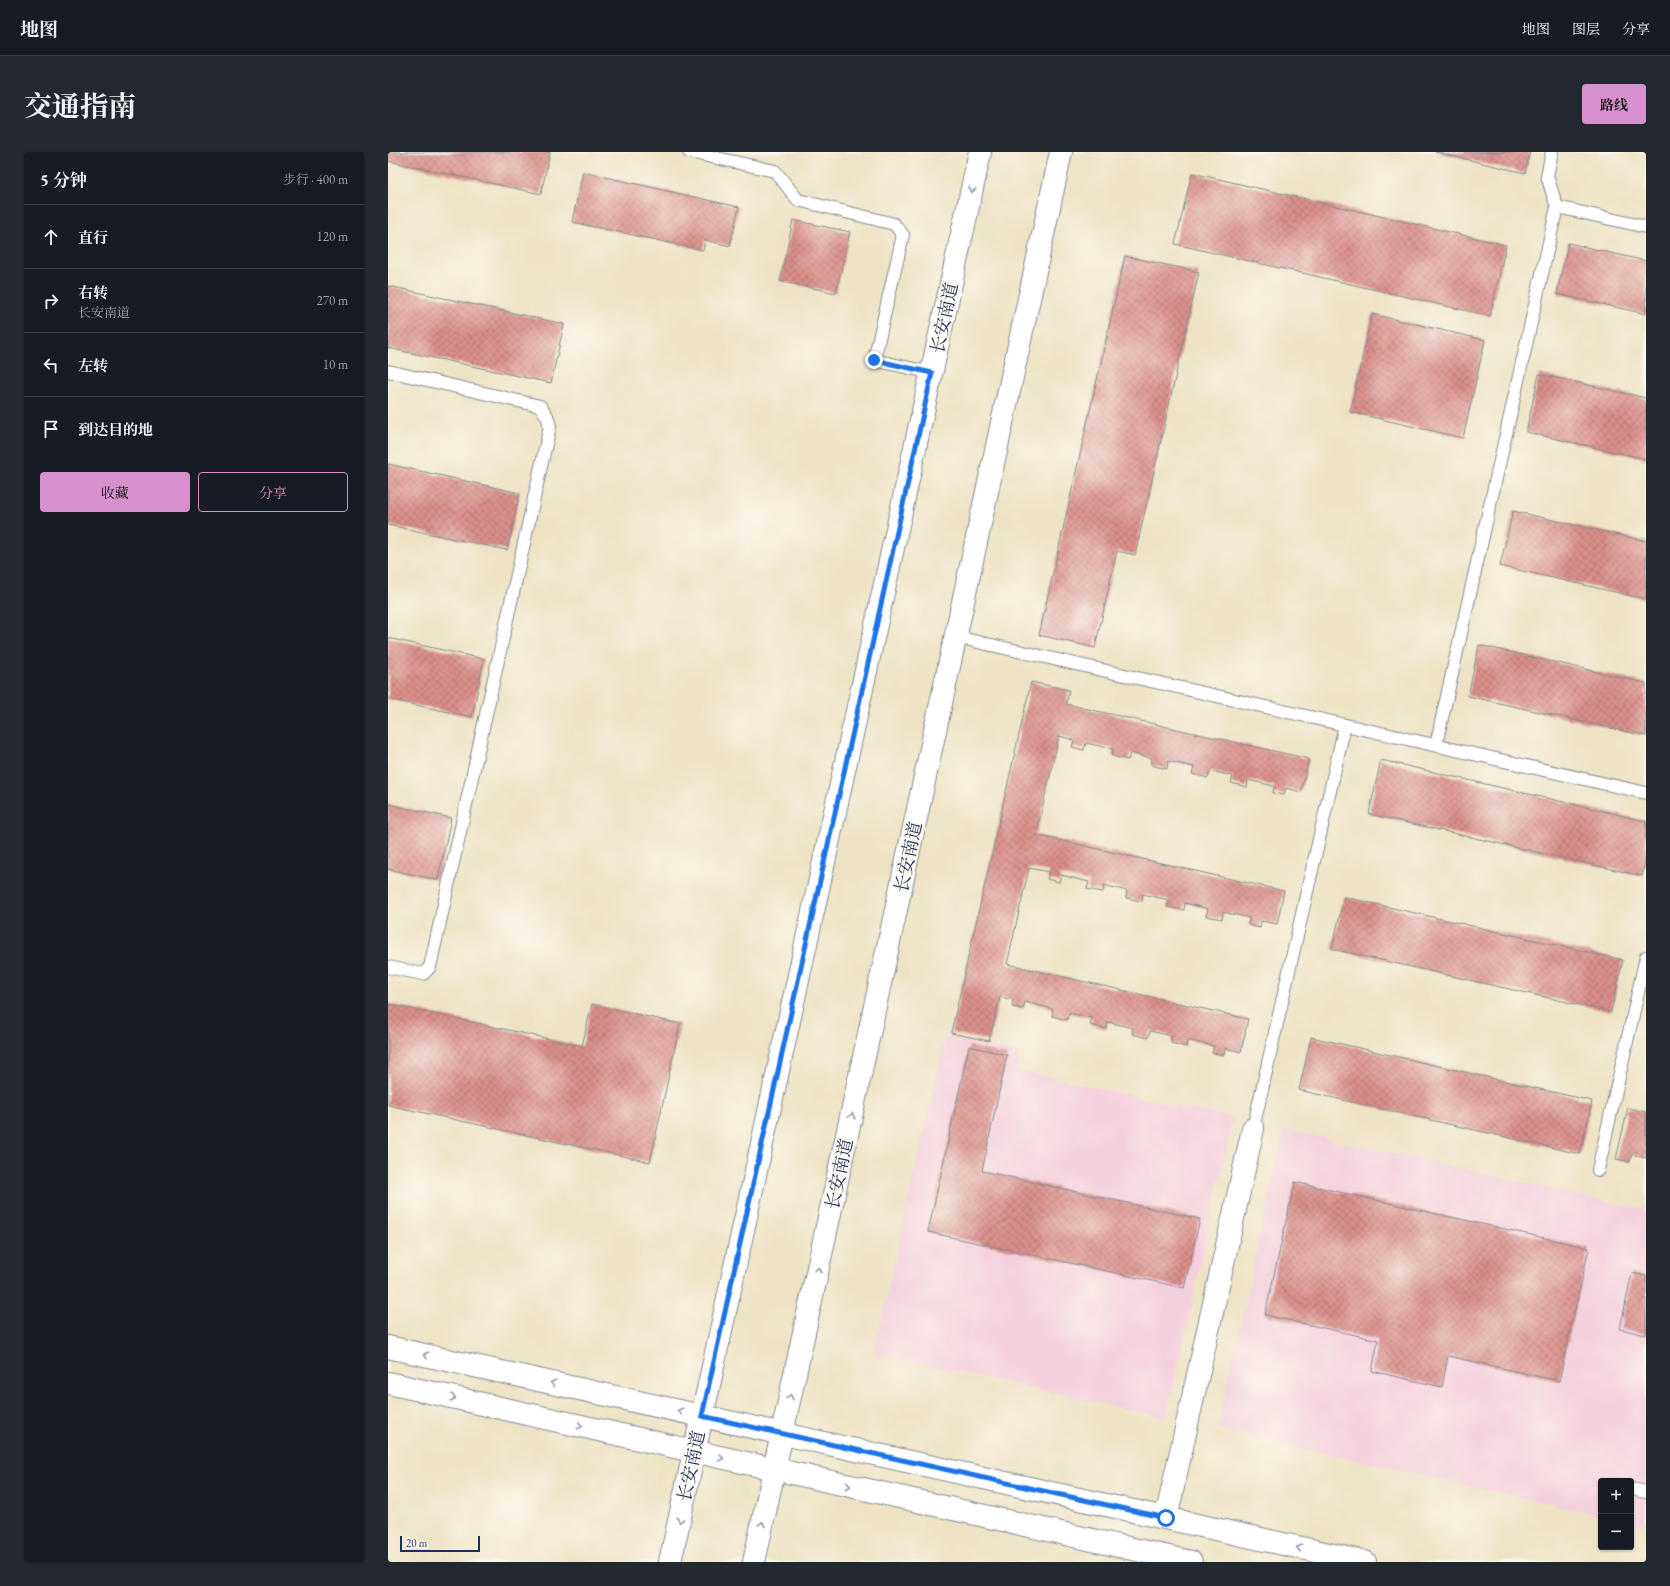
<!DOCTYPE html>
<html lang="zh">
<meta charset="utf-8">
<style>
:root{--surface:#171b24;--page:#242831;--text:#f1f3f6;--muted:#9ea1a6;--line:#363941;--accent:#d690ce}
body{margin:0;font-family:"EB Garamond","Noto Serif SC",serif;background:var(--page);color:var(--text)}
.controls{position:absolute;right:12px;bottom:12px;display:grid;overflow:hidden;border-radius:4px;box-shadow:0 1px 3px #0004}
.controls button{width:36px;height:36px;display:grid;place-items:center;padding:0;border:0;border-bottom:1px solid var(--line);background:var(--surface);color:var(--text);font:20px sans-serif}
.scale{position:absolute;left:12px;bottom:10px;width:80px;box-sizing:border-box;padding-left:4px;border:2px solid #1b2f5e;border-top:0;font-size:11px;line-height:14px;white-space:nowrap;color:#1b2f5e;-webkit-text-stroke:3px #fbf7ec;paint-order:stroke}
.stop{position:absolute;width:12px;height:12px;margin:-9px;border:3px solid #1a73e8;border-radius:50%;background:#fff}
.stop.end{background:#1a73e8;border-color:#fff;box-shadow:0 1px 4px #0008}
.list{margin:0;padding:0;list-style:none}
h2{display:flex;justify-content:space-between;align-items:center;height:52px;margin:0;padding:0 16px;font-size:17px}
h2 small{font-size:13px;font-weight:400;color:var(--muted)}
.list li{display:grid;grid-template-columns:26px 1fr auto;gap:12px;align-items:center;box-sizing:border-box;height:64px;padding:0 16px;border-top:1px solid var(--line)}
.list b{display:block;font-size:15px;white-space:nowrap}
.list p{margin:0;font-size:13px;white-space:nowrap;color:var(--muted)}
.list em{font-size:13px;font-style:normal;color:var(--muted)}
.actions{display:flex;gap:8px;padding:12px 16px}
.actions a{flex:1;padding:9px 0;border:1px solid var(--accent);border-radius:4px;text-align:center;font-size:14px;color:var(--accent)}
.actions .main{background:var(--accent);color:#111}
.icon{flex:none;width:22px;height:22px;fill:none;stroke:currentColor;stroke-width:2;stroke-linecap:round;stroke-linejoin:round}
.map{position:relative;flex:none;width:1258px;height:1410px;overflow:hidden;border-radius:4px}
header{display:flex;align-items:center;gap:24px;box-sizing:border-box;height:56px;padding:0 20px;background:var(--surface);border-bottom:1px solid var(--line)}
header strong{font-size:19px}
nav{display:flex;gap:22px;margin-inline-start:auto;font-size:14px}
.intro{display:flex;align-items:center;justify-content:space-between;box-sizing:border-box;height:96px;padding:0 24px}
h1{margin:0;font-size:28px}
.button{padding:10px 18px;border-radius:4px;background:var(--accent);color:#111;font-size:14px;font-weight:700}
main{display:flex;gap:24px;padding:0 24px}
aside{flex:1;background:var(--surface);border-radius:4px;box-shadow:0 1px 3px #0004}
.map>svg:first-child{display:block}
</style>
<header>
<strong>地图</strong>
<nav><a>地图</a><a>图层</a><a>分享</a></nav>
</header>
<div class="intro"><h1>交通指南</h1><a class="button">路线</a></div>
<main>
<aside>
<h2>5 分钟<small>步行 · 400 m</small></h2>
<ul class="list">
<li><svg class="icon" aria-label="ahead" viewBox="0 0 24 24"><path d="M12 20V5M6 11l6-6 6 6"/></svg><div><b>直行</b></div><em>120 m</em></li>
<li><svg class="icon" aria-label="right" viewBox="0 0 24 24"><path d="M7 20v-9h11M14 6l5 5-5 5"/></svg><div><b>右转</b><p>长安南道</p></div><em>270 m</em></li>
<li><svg class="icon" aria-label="left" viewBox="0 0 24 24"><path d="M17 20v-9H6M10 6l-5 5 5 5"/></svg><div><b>左转</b></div><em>10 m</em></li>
<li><svg class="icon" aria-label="arrive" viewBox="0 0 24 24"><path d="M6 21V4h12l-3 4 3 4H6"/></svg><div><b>到达目的地</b></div></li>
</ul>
<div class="actions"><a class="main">收藏</a><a>分享</a></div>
</aside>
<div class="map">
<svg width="1258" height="1410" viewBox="0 0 1258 1410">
<defs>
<pattern id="building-cross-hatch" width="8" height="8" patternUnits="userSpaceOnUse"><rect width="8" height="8" fill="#dc908a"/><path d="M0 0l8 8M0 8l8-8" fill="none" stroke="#b27674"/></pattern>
</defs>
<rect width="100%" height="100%" fill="#fbf7ec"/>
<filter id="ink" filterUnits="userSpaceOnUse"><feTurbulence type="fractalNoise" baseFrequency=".025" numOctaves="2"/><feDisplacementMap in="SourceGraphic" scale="8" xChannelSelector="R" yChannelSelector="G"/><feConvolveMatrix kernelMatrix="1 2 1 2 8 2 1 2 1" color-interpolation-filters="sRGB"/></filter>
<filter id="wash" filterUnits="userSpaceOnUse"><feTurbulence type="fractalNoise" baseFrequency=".012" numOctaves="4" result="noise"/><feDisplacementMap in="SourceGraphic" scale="16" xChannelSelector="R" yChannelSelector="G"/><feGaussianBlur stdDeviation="0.9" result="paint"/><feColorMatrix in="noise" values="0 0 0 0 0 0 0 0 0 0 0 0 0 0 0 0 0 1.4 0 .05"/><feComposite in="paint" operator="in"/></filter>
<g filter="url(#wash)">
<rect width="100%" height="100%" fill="#ede3c4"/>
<path fill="#f4cfdd" d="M557 885 632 902 629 918 845 966 778 1266 486 1201Z
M896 977 1258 1058V1373L1243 1370V1329H1213V1363L829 1277Z"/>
<g id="blocks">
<path fill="url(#building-cross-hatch)" d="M0 0H162L153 42 0 9Z
M1047 0H1142L1137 21Z
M195 20 351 55 342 94 317 88 315 98 184 70Z
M804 21 1118 93 1102 164 787 92Z
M405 68 462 80 448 141 392 129Z
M1180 91 1258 109V162L1169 142Z
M737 104 811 120 747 403 729 399 707 496 651 483Z
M0 134 176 172 163 231 0 196Z
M984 162 1097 188 1075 286 962 260Z
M1151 222 1258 246V307L1138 280Z
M0 312 132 341 119 398 0 373Z
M1125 359 1258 389V447L1112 414Z
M0 486 96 507 84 565 0 547Z
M1091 493 1258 531V584L1080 544Z
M643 530 681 538 678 552 921 607 913 640 898 636 896 643 885 641 886 634 860 628 859 635 843 631 845 624 822 619 820 626 804 622 806 615 780 609 779 617 763 613 764 606 742 601 740 608 724 604 725 597 698 591 696 598 684 595 686 588 671 584 648 683 896 739 889 772 873 769 872 776 860 773 862 766 835 760 834 767 818 764 820 757 797 751 796 758 779 755 781 748 755 742 754 749 738 746 739 739 716 733 715 740 699 737 701 730 673 723 671 730 659 727 661 720 641 716 619 812 860 867 853 900 837 896 836 903 824 901 826 894 799 888 798 895 783 891 784 884 762 879 760 886 744 882 745 876 720 870 718 877 702 873 704 866 681 861 679 868 664 864 665 857 637 850 635 857 624 855 625 848 612 845 601 889 563 881Z
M993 608 1258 669V705L1254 724 981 662Z
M0 652 63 666 50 728 0 717Z
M956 745 1235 808 1223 860 944 797Z
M0 852 194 894 204 852 292 872 262 1010 0 953Z
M923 885 1204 949 1192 1002 911 938Z
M581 894 619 903 594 1019 812 1067 796 1136 540 1080Z
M1240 956 1258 960V1006L1244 1002 1242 1010 1228 1007Z
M907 1030 1201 1096 1171 1229 1060 1204 1054 1235 984 1219 990 1188 877 1163Z
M1244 1121 1258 1124V1183L1232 1177Z"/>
</g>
</g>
<g filter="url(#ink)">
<use href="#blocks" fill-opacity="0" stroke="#848991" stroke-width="1"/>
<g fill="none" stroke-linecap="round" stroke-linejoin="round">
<g stroke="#848991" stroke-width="14">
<path id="service" d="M301 0 387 19 410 48 506 72 515 83 486 208 544 221
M1164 0 1159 24 1169 55
M0 219 152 254 159 264 162 274 42 815 35 822 0 815
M568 485 1258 641
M1048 593 1169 55 1258 75
M865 977 957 573
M1210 1018 1258 805
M1243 1337 1258 1340"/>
</g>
<g stroke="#848991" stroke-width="24">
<path id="minor" d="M778 1366 865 977"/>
</g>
<g stroke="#848991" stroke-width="24">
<path id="secondary" d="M282 1410 592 0
M366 1410 673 0"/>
</g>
<g stroke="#848991" stroke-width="24">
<path id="primary" d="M0 1195 977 1410
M0 1231 803 1410"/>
</g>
<use href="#service" stroke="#fff" stroke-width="12"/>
<use href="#minor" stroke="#fff" stroke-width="22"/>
<use href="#secondary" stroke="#fff" stroke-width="22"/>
<use href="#primary" stroke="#fff" stroke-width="22"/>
</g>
<defs><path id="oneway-chevron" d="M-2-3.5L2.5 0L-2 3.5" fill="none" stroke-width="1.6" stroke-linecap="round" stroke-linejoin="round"/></defs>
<g stroke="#8d97ae">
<use href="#oneway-chevron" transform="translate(584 38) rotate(102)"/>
<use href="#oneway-chevron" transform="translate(464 964) rotate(-78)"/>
<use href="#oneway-chevron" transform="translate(430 1118) rotate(-78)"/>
<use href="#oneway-chevron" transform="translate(38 1203) rotate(-168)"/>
<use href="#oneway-chevron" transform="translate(165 1231) rotate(-168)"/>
<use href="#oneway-chevron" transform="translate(402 1245) rotate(-78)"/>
<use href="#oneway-chevron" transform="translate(65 1246) rotate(13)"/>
<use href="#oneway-chevron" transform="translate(292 1259) rotate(-168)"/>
<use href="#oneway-chevron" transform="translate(192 1274) rotate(13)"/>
<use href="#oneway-chevron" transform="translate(333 1306) rotate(13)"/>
<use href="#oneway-chevron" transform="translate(460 1334) rotate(13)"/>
<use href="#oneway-chevron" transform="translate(292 1368) rotate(102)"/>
<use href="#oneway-chevron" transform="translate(374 1372) rotate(-78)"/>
<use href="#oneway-chevron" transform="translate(911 1396) rotate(-168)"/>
</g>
</g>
<g fill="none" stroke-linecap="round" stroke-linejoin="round" filter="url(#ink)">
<path stroke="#1a73e8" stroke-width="5" d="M486 208 544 221 314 1264 778 1366"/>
</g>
<g text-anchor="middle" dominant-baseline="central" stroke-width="3" stroke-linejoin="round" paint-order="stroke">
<g font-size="18" fill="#1b2f5e" stroke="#fbf7ec">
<text transform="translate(556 166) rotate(-78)">长安南道</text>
<text transform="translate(520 705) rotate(-78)">长安南道</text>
<text transform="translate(451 1022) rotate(-78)">长安南道</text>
<text transform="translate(303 1314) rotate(-78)">长安南道</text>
</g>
</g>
</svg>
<div class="controls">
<button>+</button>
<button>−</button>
</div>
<div class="scale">20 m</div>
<div class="stop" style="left:778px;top:1366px"></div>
<div class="stop end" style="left:486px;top:208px"></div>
</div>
</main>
